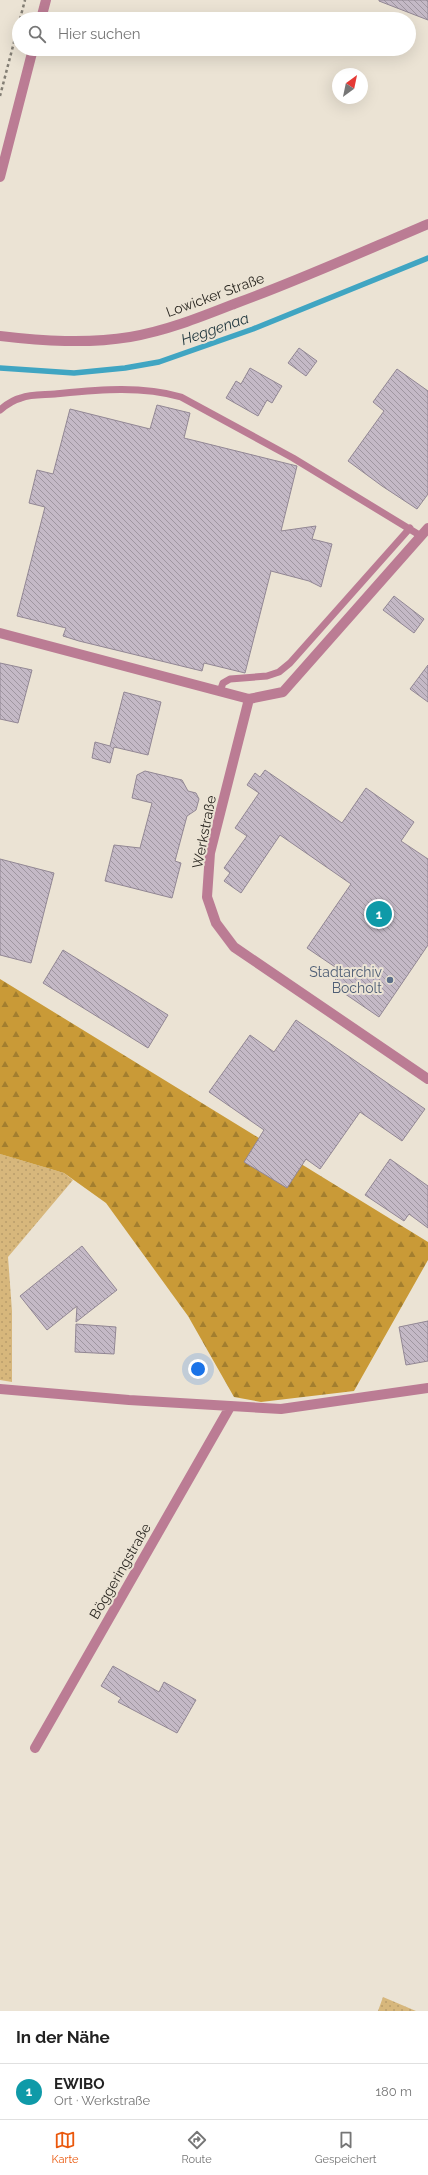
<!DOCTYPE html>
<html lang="de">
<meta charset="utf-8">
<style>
:root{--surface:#fff;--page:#f6f6f6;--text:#222;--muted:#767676;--line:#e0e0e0;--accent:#ea580c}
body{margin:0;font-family:Raleway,sans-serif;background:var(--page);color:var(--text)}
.compass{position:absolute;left:332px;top:68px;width:36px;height:36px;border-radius:50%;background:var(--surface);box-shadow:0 4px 16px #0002;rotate:33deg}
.you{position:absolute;left:198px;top:1369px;width:14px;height:14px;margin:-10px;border:3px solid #fff;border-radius:50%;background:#1a73e8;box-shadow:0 0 0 6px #1a73e833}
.badge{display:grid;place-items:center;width:26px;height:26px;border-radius:50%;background:var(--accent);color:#fff;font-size:13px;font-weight:700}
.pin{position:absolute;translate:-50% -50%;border:2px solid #fff;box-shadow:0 1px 4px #0006}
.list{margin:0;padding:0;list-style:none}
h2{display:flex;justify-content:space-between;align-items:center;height:52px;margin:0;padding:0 16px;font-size:17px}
h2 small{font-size:13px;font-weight:400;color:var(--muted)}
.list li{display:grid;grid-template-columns:26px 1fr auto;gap:12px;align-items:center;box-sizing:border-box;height:56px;padding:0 16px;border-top:1px solid var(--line)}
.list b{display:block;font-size:15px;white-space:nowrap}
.list p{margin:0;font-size:13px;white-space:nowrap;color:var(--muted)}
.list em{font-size:13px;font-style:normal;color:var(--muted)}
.icon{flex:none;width:22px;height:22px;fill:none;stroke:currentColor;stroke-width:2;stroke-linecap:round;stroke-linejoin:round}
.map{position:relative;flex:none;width:428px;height:2011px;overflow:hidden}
.search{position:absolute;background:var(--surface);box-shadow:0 4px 16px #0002;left:12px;right:12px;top:12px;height:44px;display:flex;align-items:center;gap:10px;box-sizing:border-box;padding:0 14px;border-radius:22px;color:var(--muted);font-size:15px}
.sheet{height:108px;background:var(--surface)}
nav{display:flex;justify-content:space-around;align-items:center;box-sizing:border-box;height:56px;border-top:1px solid var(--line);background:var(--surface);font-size:11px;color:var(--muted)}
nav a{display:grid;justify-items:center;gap:2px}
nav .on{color:var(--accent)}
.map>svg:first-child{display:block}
</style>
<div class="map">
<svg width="428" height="2011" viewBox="0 0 428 2011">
<defs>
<pattern id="grass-dots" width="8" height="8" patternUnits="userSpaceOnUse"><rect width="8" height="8" fill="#d7b77c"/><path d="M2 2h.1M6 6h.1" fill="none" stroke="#b99d6b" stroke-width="1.8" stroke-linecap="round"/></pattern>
<pattern id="forest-firs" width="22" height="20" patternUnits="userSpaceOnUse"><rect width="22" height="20" fill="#c99a37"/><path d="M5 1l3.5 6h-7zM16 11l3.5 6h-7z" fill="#a37e2e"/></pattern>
<pattern id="building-back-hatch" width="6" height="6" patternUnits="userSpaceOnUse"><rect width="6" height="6" fill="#c4b9c6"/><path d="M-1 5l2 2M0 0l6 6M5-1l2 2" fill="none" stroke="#9f96a0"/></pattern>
</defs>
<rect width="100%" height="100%" fill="#ebe3d4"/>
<path fill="url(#grass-dots)" d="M0 1154 64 1173 73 1180 8 1257 12 1311V1382L0 1380Z
M383 1997 416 2011H378Z"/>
<path fill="url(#forest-firs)" d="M0 979 428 1242V1260L354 1391 261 1402 234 1397 188 1316 106 1203 64 1173 0 1154Z"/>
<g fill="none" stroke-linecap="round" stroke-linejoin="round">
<path stroke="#40a5c2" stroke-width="5.5" d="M0 368 74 373 125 368 159 362 253 329 428 258"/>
</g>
<path fill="url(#building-back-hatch)" stroke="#928794" d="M379 0H428V20L379 1Z
M299 348 317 361 306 376 288 363Z
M250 368 282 386 272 403 267 400 258 416 226 398 236 381 241 384Z
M397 369 428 391V494L417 509 382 486 348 461 384 411 373 402Z
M157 405 190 413 184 438 297 466 281 531 316 526 312 539 332 544 321 587 309 581 271 571 245 673 204 663 202 671 79 641 63 636 66 628 17 616 45 507 29 503 37 470 53 474 70 409 150 429Z
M394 596 424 619 414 633 383 610Z
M0 663 32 670 18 723 0 719Z
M428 665V702L410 689Z
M124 692 161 702 148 755 114 747 110 763 92 758 95 742 110 746Z
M265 770 342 823 366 788 414 822 401 841 428 859V945L379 1017 332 985 341 971 307 948 351 884 280 835 241 893 224 881 230 873 224 868 247 836 235 828 259 793 247 785 255 773 260 777Z
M145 771 182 780 188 791 196 793 199 799 196 810 187 816 175 861 181 863 172 898 105 881 114 845 140 848 152 803 132 798 137 775Z
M0 859 54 873 31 963 0 955Z
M63 950 168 1015 148 1048 43 983Z
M296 1020 425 1109 402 1141 360 1112 320 1169 306 1159 287 1188 244 1162 264 1130 209 1092 250 1035 274 1052Z
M390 1159 428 1186V1228L409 1214 404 1221 365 1195Z
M82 1246 117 1290 76 1322 77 1306 47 1330 20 1296Z
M428 1321V1361L406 1365 399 1327Z
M76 1324 116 1327 114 1354 75 1352Z
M113 1666 159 1692 164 1682 196 1700 177 1733 118 1702 121 1698 101 1686Z"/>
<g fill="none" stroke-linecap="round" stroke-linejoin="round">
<path stroke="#837e74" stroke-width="2.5" stroke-dasharray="3 3" stroke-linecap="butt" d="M20 19 25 0
M0 96 19 23"/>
<path stroke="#bb7c94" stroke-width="7" d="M0 410C7 404 13 400 21 398 31 394 44 395 55 394 96 390 140 385 181 397L293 458 421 536
M220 691 223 683 230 679 267 676 279 672 290 663 410 528"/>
<path stroke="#bb7c94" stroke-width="10" d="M41 19 46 0
M0 177 33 49
M0 336C43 341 87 344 130 337 166 331 201 317 234 304 300 280 364 251 428 224
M428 528 283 692 249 699 210 853 207 897 216 923 234 947 428 1079
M0 633 249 699
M0 1389 129 1400 281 1409 428 1388
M35 1748 230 1407"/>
</g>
<circle fill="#5c6f8a" stroke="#ebe3d4" stroke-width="1.5" cx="390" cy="980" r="4"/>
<g text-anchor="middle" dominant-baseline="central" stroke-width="4" stroke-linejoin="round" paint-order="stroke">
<g font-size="14" fill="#2a2721" stroke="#ebe3d4">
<text transform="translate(215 295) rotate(-20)">Lowicker Straße</text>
<text transform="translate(204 832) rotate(-79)">Werkstraße</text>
<text transform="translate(120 1571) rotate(-60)">Böggeringstraße</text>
</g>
<g font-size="14" fill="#4e5e75" stroke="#ebe3d4" text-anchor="end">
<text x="382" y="972">Stadtarchiv<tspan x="382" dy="16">Bocholt</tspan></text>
</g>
<g font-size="15" font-style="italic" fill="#1e353c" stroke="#ebe3d4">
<text transform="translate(215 329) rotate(-19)">Heggenaa</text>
</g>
</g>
</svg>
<svg class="compass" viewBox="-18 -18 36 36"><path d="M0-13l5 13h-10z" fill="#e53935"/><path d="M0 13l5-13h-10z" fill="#767676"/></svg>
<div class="you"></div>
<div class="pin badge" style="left:379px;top:914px;background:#0f9aa8">1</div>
<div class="search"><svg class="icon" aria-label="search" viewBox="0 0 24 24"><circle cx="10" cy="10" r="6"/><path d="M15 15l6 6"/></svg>Hier suchen</div>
</div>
<section class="sheet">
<h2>In der Nähe<small></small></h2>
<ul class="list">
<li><span class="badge" style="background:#0f9aa8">1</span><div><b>EWIBO</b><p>Ort · Werkstraße</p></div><em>180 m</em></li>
</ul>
</section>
<nav>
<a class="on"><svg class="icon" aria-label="map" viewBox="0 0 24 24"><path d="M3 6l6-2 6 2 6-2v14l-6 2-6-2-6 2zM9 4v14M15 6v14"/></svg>Karte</a>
<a><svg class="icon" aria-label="directions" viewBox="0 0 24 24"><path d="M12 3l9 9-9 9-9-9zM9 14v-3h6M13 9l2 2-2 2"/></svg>Route</a>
<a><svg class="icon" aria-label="saved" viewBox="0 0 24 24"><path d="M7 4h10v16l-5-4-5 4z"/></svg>Gespeichert</a>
</nav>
